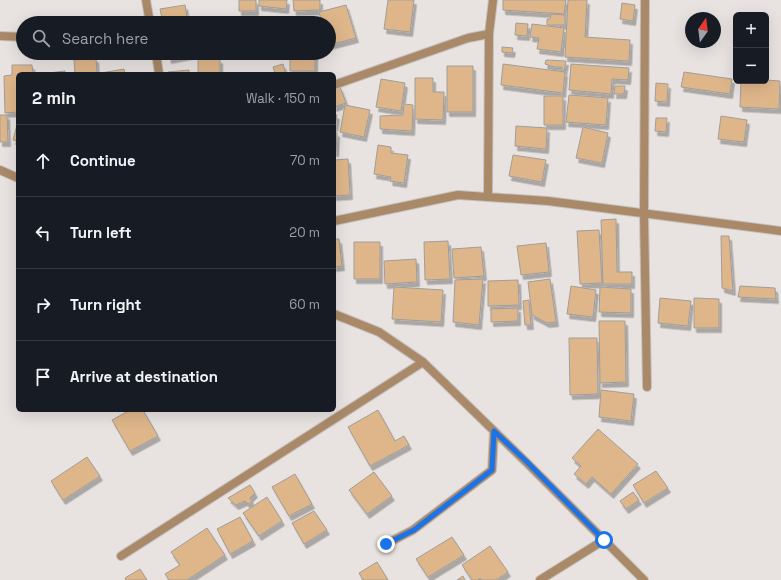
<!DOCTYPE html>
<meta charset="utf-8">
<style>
:root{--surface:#171b24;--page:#242831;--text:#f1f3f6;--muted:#9ea1a6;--line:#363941}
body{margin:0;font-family:"Space Grotesk",sans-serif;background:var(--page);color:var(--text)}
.controls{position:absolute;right:12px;top:12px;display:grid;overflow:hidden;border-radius:6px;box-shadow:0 4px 16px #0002}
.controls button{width:36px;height:36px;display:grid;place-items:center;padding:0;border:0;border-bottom:1px solid var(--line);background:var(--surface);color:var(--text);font:20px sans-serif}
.compass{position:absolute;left:685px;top:12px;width:36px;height:36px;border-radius:50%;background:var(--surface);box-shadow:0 4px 16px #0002;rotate:14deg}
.stop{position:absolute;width:12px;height:12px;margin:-9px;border:3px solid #1a73e8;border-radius:50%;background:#fff}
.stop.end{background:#1a73e8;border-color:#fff;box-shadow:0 1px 4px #0008}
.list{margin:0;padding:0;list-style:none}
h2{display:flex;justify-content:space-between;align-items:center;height:52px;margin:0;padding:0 16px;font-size:17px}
h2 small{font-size:13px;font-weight:400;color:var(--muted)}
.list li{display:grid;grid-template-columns:26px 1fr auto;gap:12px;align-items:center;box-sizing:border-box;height:72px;padding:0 16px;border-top:1px solid var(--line)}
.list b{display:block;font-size:15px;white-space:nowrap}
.list em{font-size:13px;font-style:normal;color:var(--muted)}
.icon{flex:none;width:22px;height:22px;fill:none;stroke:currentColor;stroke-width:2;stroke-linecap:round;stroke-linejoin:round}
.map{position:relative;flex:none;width:781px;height:580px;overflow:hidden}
.search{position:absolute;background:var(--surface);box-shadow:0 4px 16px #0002;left:16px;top:16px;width:320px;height:44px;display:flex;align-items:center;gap:10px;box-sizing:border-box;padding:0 14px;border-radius:22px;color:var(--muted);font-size:15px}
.panel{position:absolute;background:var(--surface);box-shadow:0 4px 16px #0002;left:16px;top:72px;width:320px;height:340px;border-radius:6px}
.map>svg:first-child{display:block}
</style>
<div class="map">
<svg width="781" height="580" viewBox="0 0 781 580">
<defs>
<filter id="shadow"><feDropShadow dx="2.5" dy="4.5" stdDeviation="0" flood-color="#0004"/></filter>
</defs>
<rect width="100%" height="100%" fill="#e8e3e0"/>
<path fill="#dfb68a" stroke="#a09d99" filter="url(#shadow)" d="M239 0H256V11H239Z
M259 0H287L286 9 259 6Z
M293 0H320V10L294 11Z
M388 0H414L410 32 384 29Z
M503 0H566L564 14 503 10Z
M568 0H587L585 37 630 40 629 61 565 57Z
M622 3 635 5 633 21 620 19Z
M185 5 188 23H163L160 9Z
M346 5 356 38 329 45V23H322L319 12Z
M551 14 565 15V25H547V19H550Z
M290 20H315V23H290Z
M516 23 528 24 527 36 515 35Z
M532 24 564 28 561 52 537 49 539 38 530 37Z
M502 47 513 48 512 53 502 52Z
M168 53H193L194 54 169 59Z
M290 53H315V71H290Z
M96 58 97 74H75L74 60Z
M198 59H220V74H198Z
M546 60 566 61 564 71 562 70V67H554L545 64Z
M283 64 286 74H275L273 67Z
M503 64 565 72 563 93 501 85Z
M571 64 629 68 628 80 612 79 611 94 569 90Z
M12 65H32L33 74H18V112L5 113 4 76 12 75Z
M447 66H473V112H447Z
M124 69 125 74H101V73Z
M189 70V74H168V72Z
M65 71V74H40Z
M684 72 732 79 730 94 681 87Z
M415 78H433V92H444L443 120 415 119Z
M381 79 405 83 401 111 376 107Z
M766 80 780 81 779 109 740 107 741 81H766Z
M656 83 668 84 667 102 655 101Z
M615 86H625L624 94H614Z
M340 87 346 103 334 107V89Z
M569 95 608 98 606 125 566 122Z
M544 96H563V125H544Z
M404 104 413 105 412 131 380 129V116L403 115Z
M345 105 370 110 364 137 340 132Z
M334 114 337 115 335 127H334Z
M0 115H7L8 142H0Z
M721 116 747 120 744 142 718 139Z
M656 118H667L666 132 655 131Z
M18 121V141L13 140Z
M516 126 547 128 546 149 515 146Z
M583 127 608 133 602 163 576 158Z
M334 131 337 133 336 152H334Z
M378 145 391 147V153L408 155 404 183 390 181 391 177 374 174Z
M513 155 546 160 542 182 509 176Z
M348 159 350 195 334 196V160Z
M616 219 617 272H632V284H603L601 220Z
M599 230 602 283 580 284 577 231Z
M721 236H729L733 291 722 288Z
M334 239H339L342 266 334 267Z
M448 241 450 279 425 280 424 242Z
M354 242H380V279H354Z
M546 243 549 272 521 275 517 246Z
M481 247 484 276 454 278 452 249Z
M416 259 417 282 385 284 384 261Z
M483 279 479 325 453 322 455 280Z
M550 279 556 322 547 323 532 315 528 282Z
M518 280 519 305 488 306V281Z
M571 286 596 290 593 317 567 314Z
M740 286 775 288 776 299 738 297Z
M394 287 443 290 441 322 392 319Z
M600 287 631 289V313L599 312Z
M660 298 691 301 688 326 658 323Z
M694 298 719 299V328H694Z
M529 300 531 325H525L523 301Z
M518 308V321L491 322V309Z
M599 321H625L626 382 600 383Z
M569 338H597L598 394 570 395Z
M601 390 634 394 631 421 599 417Z
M130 410H143L158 436 130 451 112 420Z
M378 410 395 441 404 436 409 445 370 466 348 427Z
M598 429 638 464 611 494 592 477 586 484 574 474 581 466 572 458Z
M87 457 100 476 63 500 51 481Z
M656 471 668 488 644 503 633 485Z
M374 472 392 496 367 514 349 490Z
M295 474 312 504 289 516 272 487Z
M250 485 255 493 250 498 252 502 248 504 245 501 236 505 228 498Z
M633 492 639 500 626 509 620 501Z
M267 497 282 521 259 536 243 513Z
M314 511 327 530 304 544 292 523Z
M240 517 253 541 230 554 217 529Z
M207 528 225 555 187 580H169L165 574 180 565 171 552Z
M452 537 464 555 428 577 416 559Z
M490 546 508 572 496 580H481L480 578 478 580H472L462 565Z
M377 562 388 580H363L359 573Z
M140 569 147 580H126L125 578Z
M463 576 465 580H457Z"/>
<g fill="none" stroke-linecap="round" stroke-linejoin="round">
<g stroke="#c5c1be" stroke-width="10">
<path id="street" d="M146 0 150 23
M645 0 644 214 647 387
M0 36 23 37
M156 53 159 74
M334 85 468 38 489 34
M0 170 18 178
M488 197 489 34 493 0
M334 221 458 195 548 201 781 231
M334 314 379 332 423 362 527 463 644 580
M386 544 413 530 492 470 494 431
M121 556 423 362
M540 580 604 540"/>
</g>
<use href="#street" stroke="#a98967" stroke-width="8"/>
</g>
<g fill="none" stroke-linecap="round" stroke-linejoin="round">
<path stroke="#1a73e8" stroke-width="5" d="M386 544 414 530 492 470 494 431 527 462 604 540"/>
</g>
</svg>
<div class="controls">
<button>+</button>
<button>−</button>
</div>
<svg class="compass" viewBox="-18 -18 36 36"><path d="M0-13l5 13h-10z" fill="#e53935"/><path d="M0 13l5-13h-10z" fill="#9ea1a6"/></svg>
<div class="stop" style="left:604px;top:540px"></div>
<div class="stop end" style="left:386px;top:544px"></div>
<div class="search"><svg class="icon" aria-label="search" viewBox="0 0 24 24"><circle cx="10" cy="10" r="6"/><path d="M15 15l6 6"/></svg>Search here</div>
<section class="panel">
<h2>2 min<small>Walk · 150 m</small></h2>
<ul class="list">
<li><svg class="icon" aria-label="ahead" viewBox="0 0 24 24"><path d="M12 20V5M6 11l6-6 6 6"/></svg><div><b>Continue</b></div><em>70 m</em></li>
<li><svg class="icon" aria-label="left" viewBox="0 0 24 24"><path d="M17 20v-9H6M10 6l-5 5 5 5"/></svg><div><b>Turn left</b></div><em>20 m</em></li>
<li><svg class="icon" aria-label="right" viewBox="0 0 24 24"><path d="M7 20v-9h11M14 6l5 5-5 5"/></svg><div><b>Turn right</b></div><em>60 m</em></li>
<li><svg class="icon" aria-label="arrive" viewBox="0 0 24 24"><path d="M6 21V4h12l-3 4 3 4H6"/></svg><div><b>Arrive at destination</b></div></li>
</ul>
</section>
</div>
